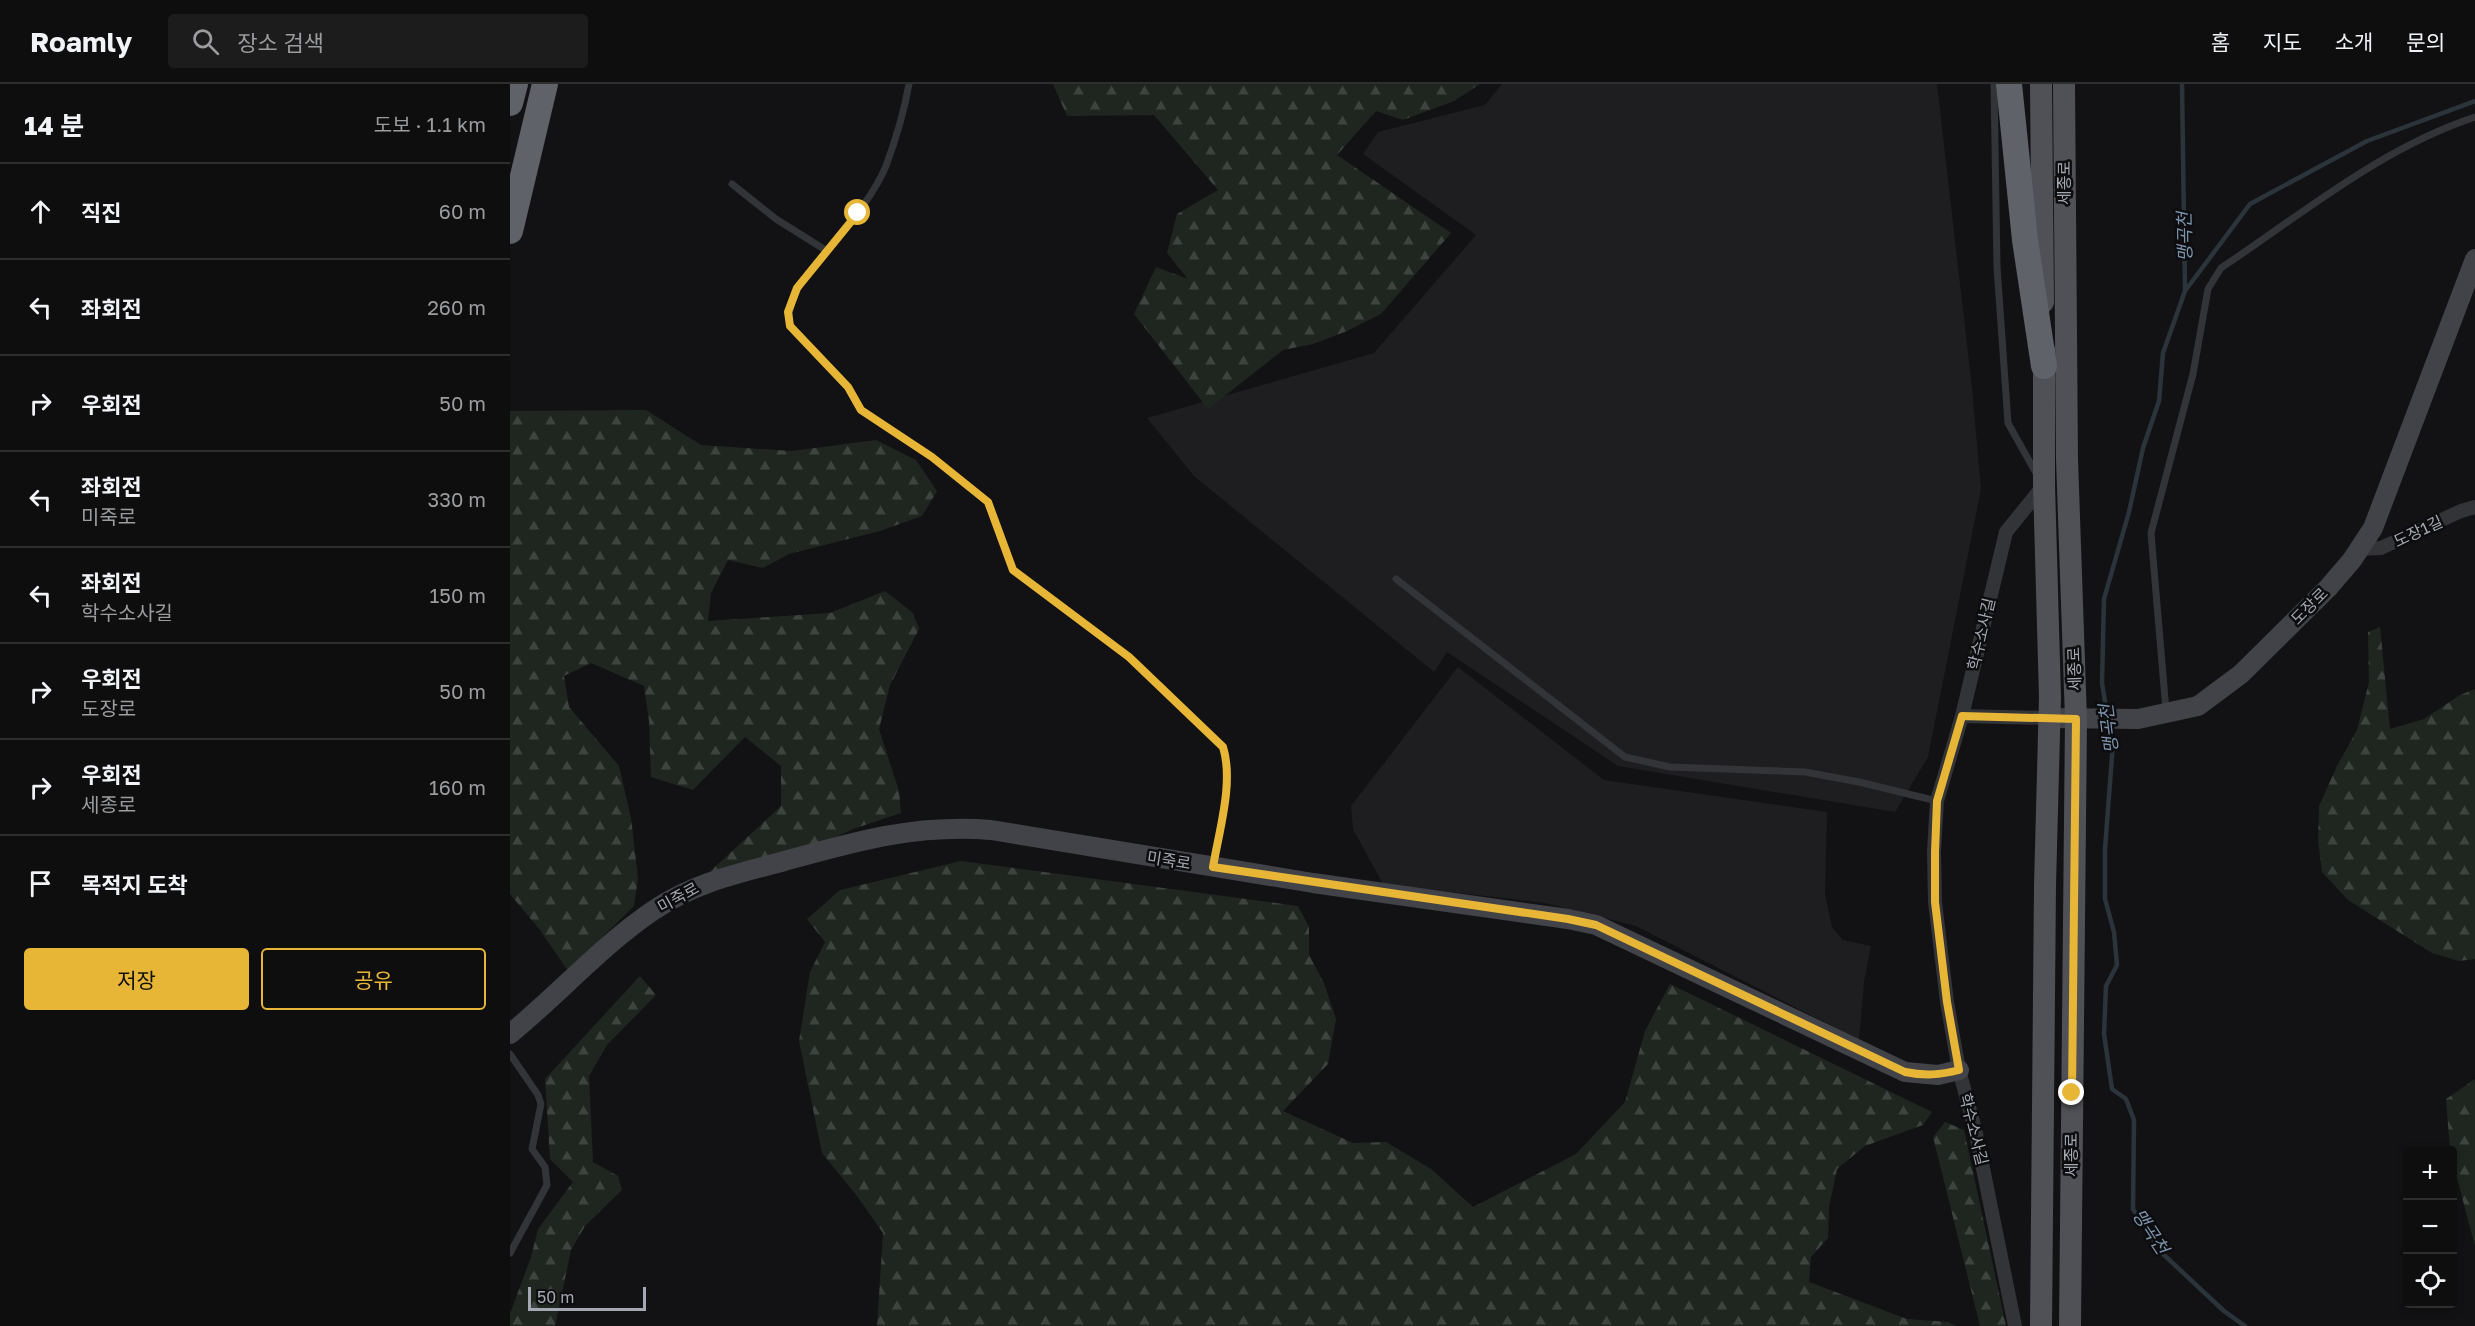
<!DOCTYPE html>
<html lang="ko">
<meta charset="utf-8">
<style>
:root{--surface:#0e0e0f;--page:#1c1c1d;--text:#f1f3f6;--muted:#9b9c9e;--line:#2e2e2f;--accent:#e8b636}
body{margin:0;font-family:"Golos Text","Noto Sans KR",sans-serif;background:var(--page);color:var(--text)}
.controls{position:absolute;right:18px;bottom:18px;display:grid;overflow:hidden;border-radius:6px;box-shadow:0 3px 9px #0003}
.controls button{width:54px;height:54px;display:grid;place-items:center;padding:0;border:0;border-bottom:2px solid var(--line);background:var(--surface);color:var(--text);font:30px sans-serif}
.scale{position:absolute;left:18px;bottom:15px;width:118px;box-sizing:border-box;padding-left:6px;border:3px solid #a4a8b3;border-top:0;font-size:16px;line-height:21px;white-space:nowrap;color:#a4a8b3;-webkit-text-stroke:4px #0d0d0f;paint-order:stroke}
.stop{position:absolute;width:18px;height:18px;margin:-14px;border:4px solid #e8b636;border-radius:50%;background:#fff}
.stop.end{background:#e8b636;border-color:#fff;box-shadow:0 2px 6px #0008}
.list{margin:0;padding:0;list-style:none}
h2{display:flex;justify-content:space-between;align-items:center;height:78px;margin:0;padding:0 24px;font-size:26px}
h2 small{font-size:20px;font-weight:400;color:var(--muted)}
.list li{display:grid;grid-template-columns:39px 1fr auto;gap:18px;align-items:center;box-sizing:border-box;height:96px;padding:0 24px;border-top:2px solid var(--line)}
.list b{display:block;font-size:22px;white-space:nowrap}
.list p{margin:0;font-size:20px;white-space:nowrap;color:var(--muted)}
.list em{font-size:20px;font-style:normal;color:var(--muted)}
.actions{display:flex;gap:12px;padding:18px 24px}
.actions a{flex:1;padding:14px 0;border:2px solid var(--accent);border-radius:6px;text-align:center;font-size:21px;color:var(--accent)}
.actions .main{background:var(--accent);color:#111}
.icon{flex:none;width:33px;height:33px;fill:none;stroke:currentColor;stroke-width:2;stroke-linecap:round;stroke-linejoin:round}
.map{position:relative;flex:none;width:1965px;height:1242px;overflow:hidden}
header{display:flex;align-items:center;gap:36px;box-sizing:border-box;height:84px;padding:0 30px;background:var(--surface);border-bottom:2px solid var(--line)}
header strong{font-size:28px}
nav{display:flex;gap:33px;margin-inline-start:auto;font-size:21px}
.search{width:420px;height:54px;background:var(--page);display:flex;align-items:center;gap:15px;box-sizing:border-box;padding:0 21px;border-radius:6px;color:var(--muted);font-size:22px}
main{display:flex}
aside{flex:1;background:var(--surface)}
.map>svg:first-child{display:block}
</style>
<header>
<strong>Roamly</strong>
<div class="search"><svg class="icon" aria-label="search" viewBox="0 0 24 24"><circle cx="10" cy="10" r="6"/><path d="M15 15l6 6"/></svg>장소 검색</div>
<nav><a>홈</a><a>지도</a><a>소개</a><a>문의</a></nav>
</header>
<main>
<aside>
<h2>14 분<small>도보 · 1.1 km</small></h2>
<ul class="list">
<li><svg class="icon" aria-label="ahead" viewBox="0 0 24 24"><path d="M12 20V5M6 11l6-6 6 6"/></svg><div><b>직진</b></div><em>60 m</em></li>
<li><svg class="icon" aria-label="left" viewBox="0 0 24 24"><path d="M17 20v-9H6M10 6l-5 5 5 5"/></svg><div><b>좌회전</b></div><em>260 m</em></li>
<li><svg class="icon" aria-label="right" viewBox="0 0 24 24"><path d="M7 20v-9h11M14 6l5 5-5 5"/></svg><div><b>우회전</b></div><em>50 m</em></li>
<li><svg class="icon" aria-label="left" viewBox="0 0 24 24"><path d="M17 20v-9H6M10 6l-5 5 5 5"/></svg><div><b>좌회전</b><p>미죽로</p></div><em>330 m</em></li>
<li><svg class="icon" aria-label="left" viewBox="0 0 24 24"><path d="M17 20v-9H6M10 6l-5 5 5 5"/></svg><div><b>좌회전</b><p>학수소사길</p></div><em>150 m</em></li>
<li><svg class="icon" aria-label="right" viewBox="0 0 24 24"><path d="M7 20v-9h11M14 6l5 5-5 5"/></svg><div><b>우회전</b><p>도장로</p></div><em>50 m</em></li>
<li><svg class="icon" aria-label="right" viewBox="0 0 24 24"><path d="M7 20v-9h11M14 6l5 5-5 5"/></svg><div><b>우회전</b><p>세종로</p></div><em>160 m</em></li>
<li><svg class="icon" aria-label="arrive" viewBox="0 0 24 24"><path d="M6 21V4h12l-3 4 3 4H6"/></svg><div><b>목적지 도착</b></div></li>
</ul>
<div class="actions"><a class="main">저장</a><a>공유</a></div>
</aside>
<div class="map">
<svg width="1965" height="1242" viewBox="0 0 1965 1242">
<defs>
<pattern id="forest-firs" width="22" height="20" patternUnits="userSpaceOnUse" patternTransform="scale(1.5)"><rect width="22" height="20" fill="#1f2620"/><path d="M5 1l3.5 6h-7zM16 11l3.5 6h-7z" fill="#3d433e"/></pattern>
</defs>
<rect width="100%" height="100%" fill="#121214"/>
<path fill="#1e1e20" d="M992 0H1427L1462 304 1471 405 1418 673 1385 728 1108 682 937 568 924 588 684 392 637 334 864 269 966 151 853 70 868 48 975 21Z
M948 583 1094 696 1317 728 1315 811 1322 843 1333 856 1361 862 1354 898 1349 956 1126 842 1035 819 873 800 843 745 841 722Z"/>
<path fill="url(#forest-firs)" d="M543 0H970L944 17 893 36 866 27 827 71 941 149 871 230 837 247 803 260 773 266 698 325 624 230 646 183 678 195 657 169 667 130 708 106 644 31 557 32Z
M136 326 191 361 282 367 366 356 406 376 427 407 412 432 370 447 279 470 253 484 218 476 201 509 198 537 320 529 375 507 403 529 409 545 380 601 369 645 389 707 391 729 343 745 274 777 195 792 271 722V682L235 653 183 706 141 693 139 637 134 602 81 579 54 592 59 623 109 682 121 734 128 794 124 822 58 887 30 846 0 810V327Z
M1870 543 1880 645 1914 635 1950 611 1965 605V875L1949 877 1922 869 1838 816 1812 788 1808 756 1809 722 1827 682 1847 646 1859 598 1858 548Z
M451 777 788 822 799 843V871L814 899 826 935 818 980 773 1027 843 1059 876 1058 921 1085 963 1123 1066 1070 1115 1018 1135 947 1160 900 1422 1028 1413 1041 1355 1062 1327 1085 1319 1123 1318 1154 1301 1173 1299 1198 1397 1235 1439 1238 1446 1242H367L373 1149 347 1112 312 1069 289 957 300 888 315 858 297 835 330 806Z
M130 892 146 911 97 961 79 992 83 1078 108 1092 112 1106 75 1142 61 1166 45 1242H0V1230L21 1173 28 1145 63 1098 40 1075 35 995Z
M1965 995V1162L1943 1079 1942 1066H1940L1936 1015Z
M1435 1038 1454 1046 1496 1242H1470L1423 1053Z"/>
<g fill="none" stroke-linecap="round" stroke-linejoin="round">
<path stroke="#2c343b" stroke-width="4.5" d="M1675 207 1740 120 1857 57 1965 17
M1597 630 1592 599 1594 515 1619 428 1633 364 1649 317 1653 269 1675 207 1672 0
M1600 641 1603 659 1595 765V815L1604 848 1607 881 1596 902 1594 950 1602 1005 1616 1015 1624 1036 1623 1125 1653 1170 1714 1227 1735 1242"/>
<path stroke="#333438" stroke-width="7" d="M1484 0 1487 183 1498 339 1526 389
M222 100 266 135 317 167C338 141 363 113 376 82 386 55 394 28 399 0
M317 167C299 189 275 211 280 242L338 303 351 326 422 373 478 418 503 486 619 573 713 663C725 699 709 744 703 780
M886 495 1115 673 1160 683 1295 688 1349 698 1427 717
M1656 627 1641 449 1683 290 1698 205 1711 184C1792 130 1871 64 1965 33
M0 970 28 1011 31 1020 22 1065 35 1083 37 1101 0 1169"/>
<path stroke="#333438" stroke-width="14" d="M1849 465 1871 464 1951 427 1965 423
M1452 632 1539 634
M1505 1242 1465 1045 1449 986 1437 918 1425 818 1424 767 1427 717 1452 632 1496 448 1534 401"/>
<path stroke="#414348" stroke-width="20" d="M1539 634 1628 635 1688 622 1731 590 1818 504 1842 476 1863 444 1965 175
M0 950C49 910 92 861 144 826 184 799 226 790 271 778 344 758 403 740 481 746L803 799 1058 835 1086 841 1395 988 1428 991 1449 986"/>
<path stroke="#4f5157" stroke-width="22" d="M1531 0 1533 218
M1554 0 1557 375 1566 635 1560 1242
M1531 1242 1535 801 1540 613 1534 401V266"/>
<path stroke="#606269" stroke-width="26" d="M1499 0 1515 156 1534 282
M0 19 5 0
M0 147 35 0"/>
</g>
<g fill="none" stroke-linecap="round" stroke-linejoin="round">
<path stroke="#e8b636" stroke-width="8" d="M348 129 287 204 278 228 280 242 338 303 351 326 422 373 478 418 503 486 619 573 713 663C724 698 709 747 703 783L1058 835 1086 841 1395 988C1415 992 1430 991 1449 986L1437 918 1425 818V768L1427 717 1452 632 1566 635 1562 1009"/>
</g>
<g text-anchor="middle" dominant-baseline="central" stroke-width="5" stroke-linejoin="round" paint-order="stroke">
<g font-size="16" fill="#a4a8b3" stroke="#0d0d0f">
<text transform="translate(1554 99) rotate(-90)">세종로</text>
<text transform="translate(1908 447) rotate(-25)">도장1길</text>
<text transform="translate(1799 522) rotate(-45)">도장로</text>
<text transform="translate(1471 550) rotate(-77)">학수소사길</text>
<text transform="translate(1564 585) rotate(-92)">세종로</text>
<text transform="translate(659 776) rotate(9)">미죽로</text>
<text transform="translate(168 813) rotate(-29)">미죽로</text>
<text transform="translate(1464 1045) rotate(76)">학수소사길</text>
<text transform="translate(1561 1071) rotate(-90)">세종로</text>
</g>
<g font-size="18" font-style="italic" fill="#7c94ad" stroke="#0d0d0f">
<text transform="translate(1674 153) rotate(-91)">맹곡천</text>
<text transform="translate(1598 645) rotate(-97)">맹곡천</text>
<text transform="translate(1641 1147) rotate(57)">맹곡천</text>
</g>
</g>
</svg>
<div class="controls">
<button>+</button>
<button>−</button>
<button><svg class="icon" aria-label="locate" viewBox="0 0 24 24"><circle cx="12" cy="12" r="6"/><path d="M12 2v4M12 18v4M2 12h4M18 12h4"/></svg></button>
</div>
<div class="scale">50 m</div>
<div class="stop" style="left:348px;top:129px"></div>
<div class="stop end" style="left:1562px;top:1009px"></div>
</div>
</main>
